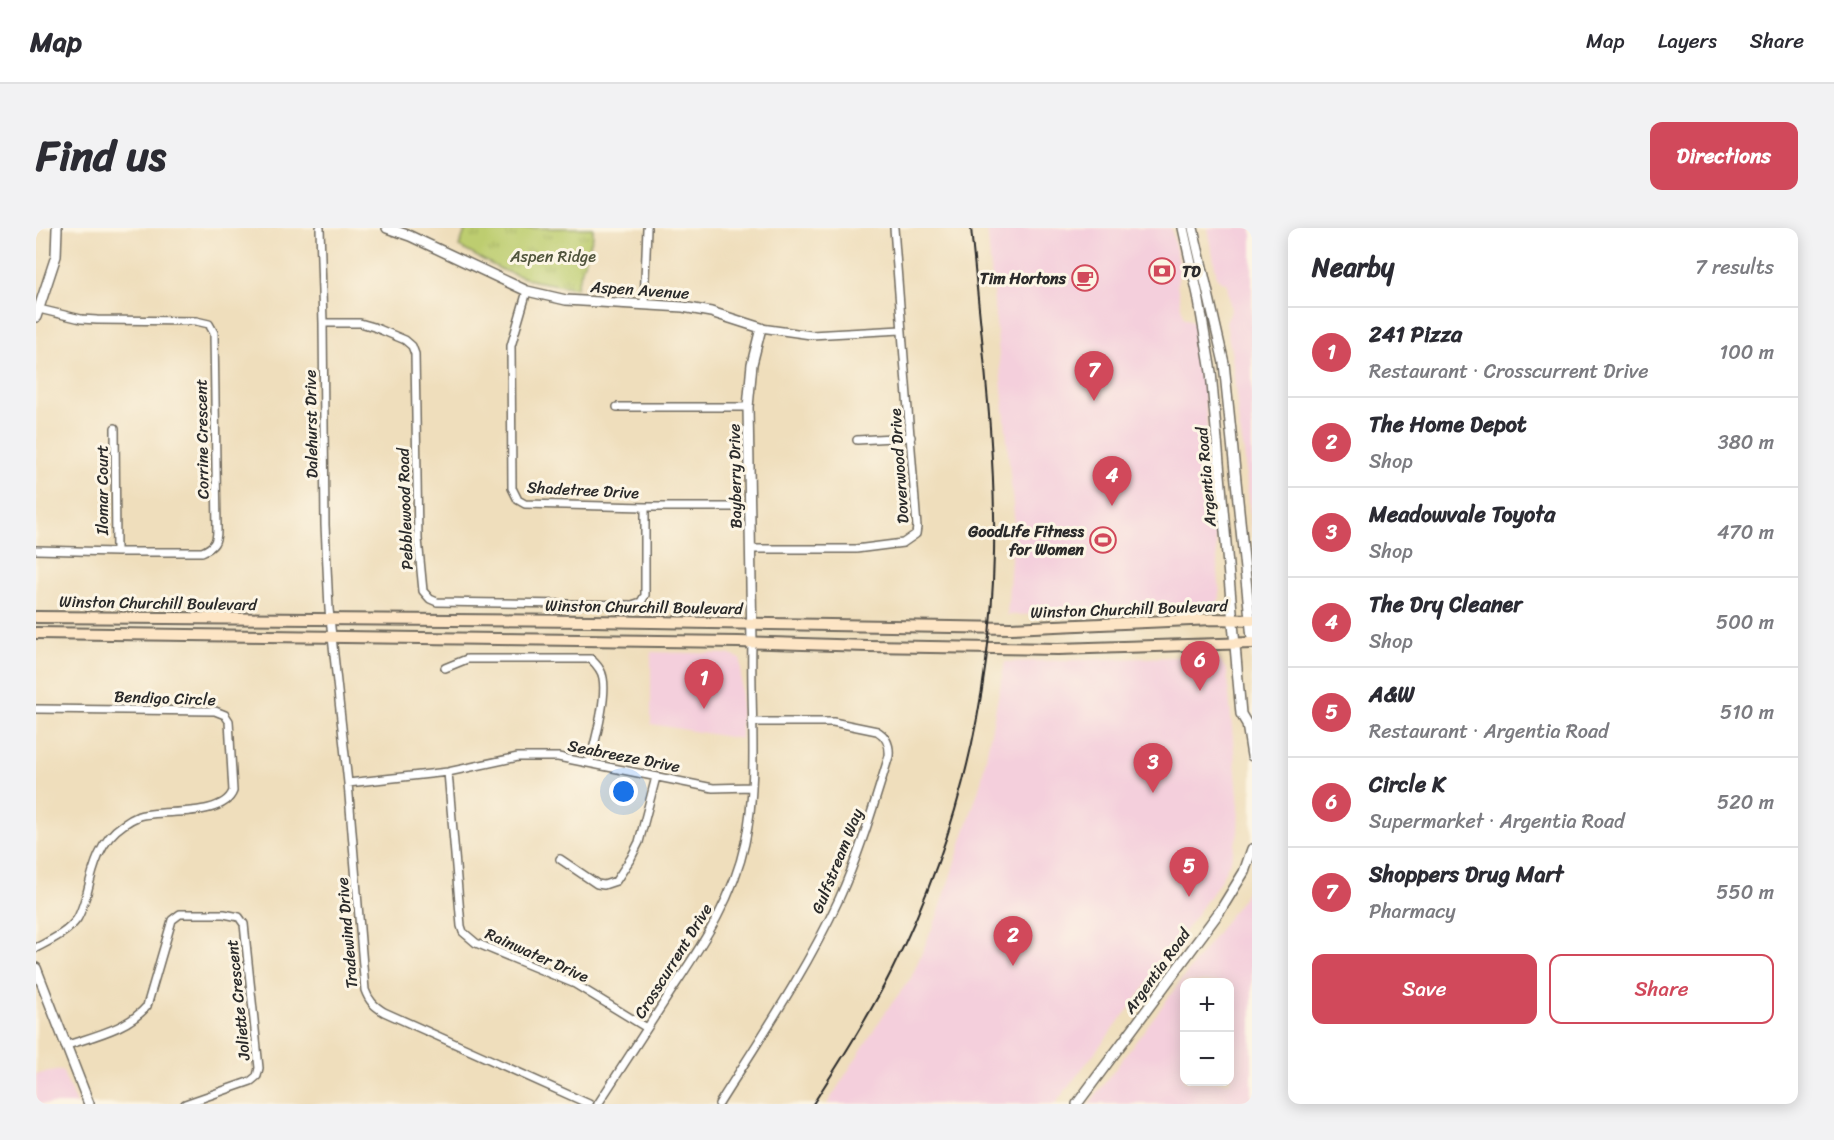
<!DOCTYPE html>
<meta charset="utf-8">
<style>
:root{--surface:#fff;--page:#f2f2f3;--text:#2b2b33;--muted:#7c7c81;--line:#e1e1e2;--accent:#d1495b}
body{margin:0;font-family:Sriracha,sans-serif;background:var(--page);color:var(--text)}
.controls{position:absolute;right:18px;bottom:18px;display:grid;overflow:hidden;border-radius:12px;box-shadow:0 3px 15px #0003}
.controls button{width:54px;height:54px;display:grid;place-items:center;padding:0;border:0;border-bottom:2px solid var(--line);background:var(--surface);color:var(--text);font:30px sans-serif}
.you{position:absolute;left:588px;top:564px;width:21px;height:21px;margin:-15px;border:4px solid #fff;border-radius:50%;background:#1a73e8;box-shadow:0 0 0 9px #1a73e833}
.badge{display:grid;place-items:center;width:39px;height:39px;border-radius:50%;background:var(--accent);color:#fff;font-size:20px;font-weight:700}
.pin{position:absolute;translate:-50% -50px;filter:drop-shadow(0 2px 3px #0008)}
.pin::after{content:'';position:absolute;top:32px;width:21px;height:18px;background:inherit;clip-path:polygon(0 0,100% 0,50% 100%)}
.list{margin:0;padding:0;list-style:none}
h2{display:flex;justify-content:space-between;align-items:center;height:78px;margin:0;padding:0 24px;font-size:26px}
h2 small{font-size:20px;font-weight:400;color:var(--muted)}
.list li{display:grid;grid-template-columns:39px 1fr auto;gap:18px;align-items:center;box-sizing:border-box;height:90px;padding:0 24px;border-top:2px solid var(--line)}
.list b{display:block;font-size:22px;white-space:nowrap}
.list p{margin:0;font-size:20px;white-space:nowrap;color:var(--muted)}
.list em{font-size:20px;font-style:normal;color:var(--muted)}
.actions{display:flex;gap:12px;padding:18px 24px}
.actions a{flex:1;padding:14px 0;border:2px solid var(--accent);border-radius:12px;text-align:center;font-size:21px;color:var(--accent)}
.actions .main{background:var(--accent);color:#fff}
.map{position:relative;flex:none;width:1216px;height:876px;overflow:hidden;border-radius:12px}
header{display:flex;align-items:center;gap:36px;box-sizing:border-box;height:84px;padding:0 30px;background:var(--surface);border-bottom:2px solid var(--line)}
header strong{font-size:28px}
nav{display:flex;gap:33px;margin-inline-start:auto;font-size:21px}
.intro{display:flex;align-items:center;justify-content:space-between;box-sizing:border-box;height:144px;padding:0 36px}
h1{margin:0;font-size:42px}
.button{padding:15px 27px;border-radius:12px;background:var(--accent);color:#fff;font-size:21px;font-weight:700}
main{display:flex;gap:36px;padding:0 36px}
aside{flex:1;background:var(--surface);border-radius:12px;box-shadow:0 3px 15px #0003}
.map>svg:first-child{display:block}
</style>
<header>
<strong>Map</strong>
<nav><a>Map</a><a>Layers</a><a>Share</a></nav>
</header>
<div class="intro"><h1>Find us</h1><a class="button">Directions</a></div>
<main>
<div class="map">
<svg width="1216" height="876" viewBox="0 0 1216 876">
<defs>
<pattern id="park-tufts" width="24" height="20" patternUnits="userSpaceOnUse" patternTransform="scale(1.5)"><rect width="24" height="20" fill="#bdcd70"/><path d="M3 7l-1-3M5 7V3M7 7l1-3M15 17l-1-3M17 17v-4M19 17l1-3" fill="none" stroke="#a3b061"/></pattern>
</defs>
<rect width="100%" height="100%" fill="#fcf5e5"/>
<filter id="ink" filterUnits="userSpaceOnUse"><feTurbulence type="fractalNoise" baseFrequency=".0167" numOctaves="2"/><feDisplacementMap in="SourceGraphic" scale="12" xChannelSelector="R" yChannelSelector="G"/><feConvolveMatrix kernelMatrix="1 2 1 2 8 2 1 2 1" color-interpolation-filters="sRGB"/></filter>
<filter id="wash" filterUnits="userSpaceOnUse"><feTurbulence type="fractalNoise" baseFrequency=".008" numOctaves="4" result="noise"/><feDisplacementMap in="SourceGraphic" scale="24" xChannelSelector="R" yChannelSelector="G"/><feGaussianBlur stdDeviation="1.35" result="paint"/><feColorMatrix in="noise" values="0 0 0 0 0 0 0 0 0 0 0 0 0 0 0 0 0 1.4 0 .05"/><feComposite in="paint" operator="in"/></filter>
<g filter="url(#wash)">
<rect width="100%" height="100%" fill="#efdebc"/>
<path fill="#f4cfdc" fill-rule="evenodd" d="M951 0H1135L1144 39 1141 56 1147 89 1158 94 1167 145 1184 369 1179 381 1148 383 1126 375 1103 376 1093 385 971 387 978 288Z
M1172 0H1216V309L1208 224 1203 197 1196 129 1190 94 1195 83 1191 56 1181 50Z
M615 424 691 426 705 431V511L615 496Z
M1171 428 1184 433 1191 443 1203 579 1202 604 1195 632 1181 658 1104 766 1019 876H791L850 783 875 750 902 687 945 554 969 434Z
M1216 652V876H1053L1206 671ZM1148 754H1194V854H1148Z
M26 842 40 876H0V846Z"/>
<path fill="url(#park-tufts)" stroke="#747c4e" stroke-width="1.5" d="M430 0H557V8L540 60 498 53 466 42 423 19Z"/>
</g>
<g filter="url(#ink)">
<g fill="none" stroke-linecap="round" stroke-linejoin="round">
<g stroke="#706a5e" stroke-width="10">
<path id="minor" d="M284 0 287 95 289 297 293 381 312 555 329 762C333 773 338 778 348 784L553 876
M491 63 475 118 476 260 482 272 489 276 609 279H714
M608 76 611 0
M287 95H324L338 99 369 112 376 118 379 126 382 311 387 363 394 371 401 374 596 377 605 374 609 367V279
M725 100 775 107 865 102
M581 179H712
M79 200 80 324
M821 212 875 209
M715 321H820L867 315 880 306 881 299 858 0
M0 322 80 324H166C178 319 181 314 181 302L178 105 173 96 160 93 61 92 45 91 3 81
M409 440 431 431H555C560 436 566 442 567 450 571 471 559 513 554 534
M0 481 179 483 189 487 193 493 197 563C187 590 128 581 103 588 98 590 91 594 87 597 64 612 57 640 51 665 48 673 46 683 41 691 31 705 15 712 0 720
M412 544 425 698 427 704 440 715 539 756 611 800
M312 555 412 544 482 529H522L677 560 716 559
M524 631 561 656 568 657 580 653 595 630 603 614 620 549
M29 818C57 808 92 801 111 778L134 699 136 692 144 686H188L203 689 208 696 223 840 221 848 215 853 149 876
M562 876C586 839 610 802 634 765 665 718 697 672 709 615 723 550 714 481 716 415
M683 876C725 809 770 743 803 671 824 625 838 576 853 528 854 517 851 509 841 503L797 494H716"/>
</g>
<g stroke="#706a5e" stroke-width="12">
<path id="tertiary" d="M351 0 374 8 491 63 530 72 647 79 675 84 725 100 716 136 712 179 716 415
M1147 0 1162 67 1175 144 1205 486 1211 496 1216 528
M1157 0 1188 135 1216 410
M0 89 20 28 21 0
M0 740 53 876
M1041 876 1184 683 1208 644 1216 621"/>
</g>
<g stroke="#706a5e" stroke-width="14">
<path id="secondary" d="M0 389 555 393 975 400 1177 391 1216 392
M0 405 702 414 831 418 1022 421 1216 415"/>
</g>
<use href="#minor" stroke="#fff" stroke-width="7"/>
<use href="#tertiary" stroke="#fff" stroke-width="9"/>
<use href="#secondary" stroke="#fde5c5" stroke-width="10"/>
<path stroke="#2b2b2b" stroke-width="2" d="M777 876C805 832 833 788 856 742 921 612 955 470 958 325 960 217 945 108 935 0"/>
</g>
</g>
<defs>
<g id="bank-ring" transform="scale(1.35)"><circle r="9.5" fill="#fcf5e5" stroke="#d1495b" stroke-width="1.5"/><path d="M-6-4H6V4H-6ZM0-2.3a2.3 2.3 0 1 0 0 4.6a2.3 2.3 0 1 0 0-4.6Z" fill="#d1495b"/></g>
<g id="cafe-ring" transform="scale(1.35)"><circle r="9.5" fill="#fcf5e5" stroke="#d1495b" stroke-width="1.5"/><path d="M-5.5-4.5H6V0H3Q3 3.5 0 3.5H-2.5Q-5.5 3.5-5.5 0ZM3-3.2v2h1.7v-2ZM-6 4.5H4V6H-6Z" fill="#d1495b"/></g>
<g id="stadium-ring" transform="scale(1.35)"><circle r="9.5" fill="#fcf5e5" stroke="#d1495b" stroke-width="1.5"/><path d="M0-5a6.5 5 0 1 0 0 10a6.5 5 0 1 0 0-10ZM-3.5-1.8h7v3.6h-7Z" fill="#d1495b"/></g>
</defs>
<g fill-rule="evenodd">
<use href="#bank-ring" x="1126" y="43"/>
<use href="#cafe-ring" x="1049" y="50"/>
<use href="#stadium-ring" x="1067" y="312"/>
</g>
<g text-anchor="middle" dominant-baseline="central" stroke-width="6" stroke-linejoin="round" paint-order="stroke">
<g font-size="16" fill="#50543c" stroke="#fcf5e5">
<text x="517" y="28">Aspen Ridge</text>
</g>
<g font-size="16" font-weight="bold" fill="#2b2b2b" stroke="#fcf5e5" text-anchor="end">
<text x="1146" y="43" text-anchor="start">TD</text>
<text x="1030" y="50">Tim Hortons</text>
<text x="1048" y="303">GoodLife Fitness<tspan x="1048" dy="18">for Women</tspan></text>
</g>
<g font-size="16" fill="#2b2b2b" stroke="#fcf5e5">
<text transform="translate(604 62) rotate(4)">Aspen Avenue</text>
<text transform="translate(275 196) rotate(-91)">Dalehurst Drive</text>
<text transform="translate(166 211) rotate(-91)">Corrine Crescent</text>
<text transform="translate(863 238) rotate(-94)">Doverwood Drive</text>
<text transform="translate(699 248) rotate(-91)">Bayberry Drive</text>
<text transform="translate(1170 249) rotate(-95)">Argentia Road</text>
<text transform="translate(66 262) rotate(-90)">Ilomar Court</text>
<text transform="translate(547 262) rotate(3)">Shadetree Drive</text>
<text transform="translate(369 281) rotate(-92)">Pebblewood Road</text>
<text transform="translate(122 375) rotate(1)">Winston Churchill Boulevard</text>
<text transform="translate(608 379) rotate(1)">Winston Churchill Boulevard</text>
<text transform="translate(1093 381) rotate(-2)">Winston Churchill Boulevard</text>
<text transform="translate(129 470) rotate(2)">Bendigo Circle</text>
<text transform="translate(588 528) rotate(11)">Seabreeze Drive</text>
<text transform="translate(801 633) rotate(-68)">Gulfstream Way</text>
<text transform="translate(311 705) rotate(-95)">Tradewind Drive</text>
<text transform="translate(501 727) rotate(24)">Rainwater Drive</text>
<text transform="translate(637 733) rotate(-58)">Crosscurrent Drive</text>
<text transform="translate(1121 743) rotate(-54)">Argentia Road</text>
<text transform="translate(202 772) rotate(-96)">Joliette Crescent</text>
</g>
</g>
</svg>
<div class="controls">
<button>+</button>
<button>−</button>
</div>
<div class="you"></div>
<div class="pin badge" style="left:668px;top:481px">1</div>
<div class="pin badge" style="left:977px;top:738px">2</div>
<div class="pin badge" style="left:1117px;top:565px">3</div>
<div class="pin badge" style="left:1076px;top:278px">4</div>
<div class="pin badge" style="left:1153px;top:669px">5</div>
<div class="pin badge" style="left:1164px;top:463px">6</div>
<div class="pin badge" style="left:1058px;top:173px">7</div>
</div>
<aside>
<h2>Nearby<small>7 results</small></h2>
<ul class="list">
<li><span class="badge">1</span><div><b>241 Pizza</b><p>Restaurant · Crosscurrent Drive</p></div><em>100 m</em></li>
<li><span class="badge">2</span><div><b>The Home Depot</b><p>Shop</p></div><em>380 m</em></li>
<li><span class="badge">3</span><div><b>Meadowvale Toyota</b><p>Shop</p></div><em>470 m</em></li>
<li><span class="badge">4</span><div><b>The Dry Cleaner</b><p>Shop</p></div><em>500 m</em></li>
<li><span class="badge">5</span><div><b>A&amp;W</b><p>Restaurant · Argentia Road</p></div><em>510 m</em></li>
<li><span class="badge">6</span><div><b>Circle K</b><p>Supermarket · Argentia Road</p></div><em>520 m</em></li>
<li><span class="badge">7</span><div><b>Shoppers Drug Mart</b><p>Pharmacy</p></div><em>550 m</em></li>
</ul>
<div class="actions"><a class="main">Save</a><a>Share</a></div>
</aside>
</main>
